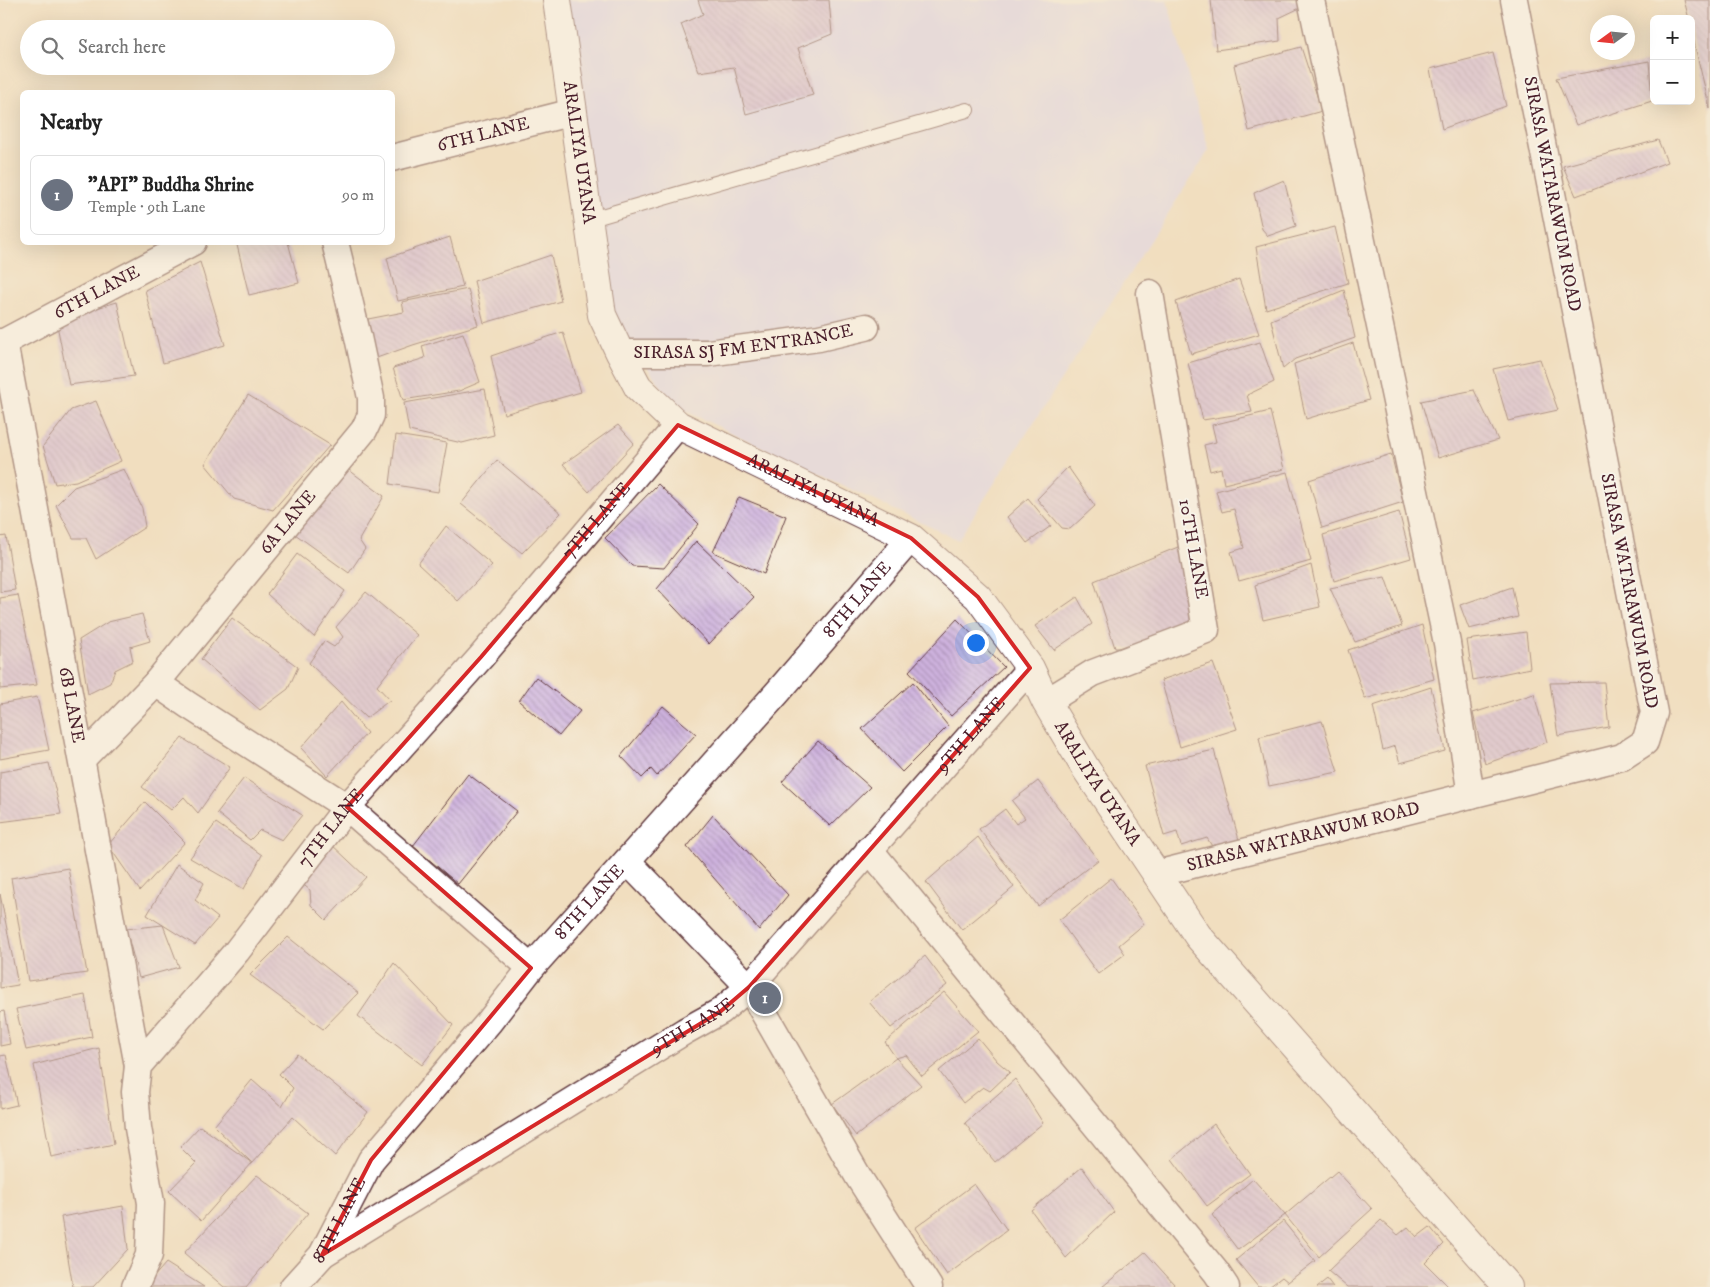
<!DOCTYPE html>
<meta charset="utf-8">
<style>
:root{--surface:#fff;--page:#f6f6f6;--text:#222;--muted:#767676;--line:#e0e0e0;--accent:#b5179e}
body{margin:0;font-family:"IM FELL DW Pica",serif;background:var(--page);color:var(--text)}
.controls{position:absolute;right:15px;top:15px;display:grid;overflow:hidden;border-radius:8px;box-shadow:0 5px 20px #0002}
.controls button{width:45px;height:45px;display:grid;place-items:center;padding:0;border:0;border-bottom:1px solid var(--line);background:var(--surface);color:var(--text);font:25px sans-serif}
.compass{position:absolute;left:1590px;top:15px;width:45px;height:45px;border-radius:50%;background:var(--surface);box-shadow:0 5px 20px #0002;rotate:255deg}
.you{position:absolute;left:975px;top:642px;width:18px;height:18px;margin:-12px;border:4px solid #fff;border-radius:50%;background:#1a73e8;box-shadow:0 0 0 8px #1a73e833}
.badge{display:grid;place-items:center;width:32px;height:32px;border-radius:50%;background:var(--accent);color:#fff;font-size:16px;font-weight:700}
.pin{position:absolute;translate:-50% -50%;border:2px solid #fff;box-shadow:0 1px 5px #0006}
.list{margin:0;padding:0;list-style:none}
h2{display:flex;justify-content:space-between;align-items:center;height:65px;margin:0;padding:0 20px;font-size:21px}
h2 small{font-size:16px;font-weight:400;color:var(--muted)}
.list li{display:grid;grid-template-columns:32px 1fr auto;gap:15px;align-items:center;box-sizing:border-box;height:80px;margin:0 10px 10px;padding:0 10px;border:1px solid var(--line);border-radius:8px}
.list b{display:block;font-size:19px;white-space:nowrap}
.list p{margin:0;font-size:16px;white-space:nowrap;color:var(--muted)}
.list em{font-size:16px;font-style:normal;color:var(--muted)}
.icon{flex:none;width:28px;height:28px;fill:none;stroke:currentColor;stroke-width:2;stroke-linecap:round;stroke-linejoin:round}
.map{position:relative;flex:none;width:1710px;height:1287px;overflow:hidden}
.search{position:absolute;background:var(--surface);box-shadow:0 5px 20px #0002;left:20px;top:20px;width:375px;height:55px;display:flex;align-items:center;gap:12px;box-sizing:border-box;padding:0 18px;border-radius:28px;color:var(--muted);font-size:19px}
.panel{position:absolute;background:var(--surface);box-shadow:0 5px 20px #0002;left:20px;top:90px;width:375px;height:155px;border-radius:8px}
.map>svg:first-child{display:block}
</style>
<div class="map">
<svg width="1710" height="1287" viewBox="0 0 1710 1287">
<defs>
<pattern id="building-back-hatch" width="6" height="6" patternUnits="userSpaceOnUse" patternTransform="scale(1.25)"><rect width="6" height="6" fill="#ceb2de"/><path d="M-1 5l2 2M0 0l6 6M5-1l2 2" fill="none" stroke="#a990b4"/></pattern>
</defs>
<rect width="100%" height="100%" fill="#f7f3e8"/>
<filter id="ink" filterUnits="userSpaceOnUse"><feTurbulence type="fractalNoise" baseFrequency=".02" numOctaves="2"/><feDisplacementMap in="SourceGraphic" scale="10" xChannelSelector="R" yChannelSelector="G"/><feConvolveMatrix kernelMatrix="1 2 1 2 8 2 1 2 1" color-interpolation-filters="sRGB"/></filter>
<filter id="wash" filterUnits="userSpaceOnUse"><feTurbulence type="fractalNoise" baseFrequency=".0096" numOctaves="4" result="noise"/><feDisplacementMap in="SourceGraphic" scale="20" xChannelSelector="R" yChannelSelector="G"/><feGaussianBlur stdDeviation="1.12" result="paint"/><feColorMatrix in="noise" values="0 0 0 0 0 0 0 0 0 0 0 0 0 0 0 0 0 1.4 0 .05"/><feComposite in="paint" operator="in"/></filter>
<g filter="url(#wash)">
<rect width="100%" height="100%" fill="#f1debf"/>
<path fill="#dbd6f7" d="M552 0H1167L1209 150 958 540 675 406 604 307Z"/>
<g id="blocks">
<path fill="url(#building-back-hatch)" d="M698 0H829L832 34 798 48 813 95 746 114 734 67 699 72 681 24 703 14Z
M1211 0H1300L1302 7 1279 18 1280 41 1216 50Z
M1684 0H1710V109L1691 30V19H1689Z
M1301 47 1322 111 1249 131 1234 65Z
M1493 53 1506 106 1442 129 1430 69Z
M1649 61 1652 101 1576 125 1556 78Z
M1658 140 1667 162 1576 196 1563 166Z
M1284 180 1296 226 1268 236 1262 229 1254 193Z
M1335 227 1348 283 1266 309 1256 247Z
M450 237 463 287 398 301 387 258Z
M239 242H288L299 283 249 295 237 245Z
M551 255 561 301 484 323 474 281Z
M200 262 225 345 163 363 145 290Z
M1239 279 1259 334 1191 354 1176 302Z
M468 289 478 325 413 345 371 360 363 320 404 312 402 302Z
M1344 290 1355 338 1295 359 1283 369 1271 320Z
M117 302 134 376 69 385 56 320Z
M563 332 581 392 504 414 491 356Z
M463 333 480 382 459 391 403 400 393 368 425 358 422 346Z
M1260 342 1274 382 1247 395 1252 412 1203 420 1188 363Z
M1353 343 1369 400 1306 419 1294 364Z
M1540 359 1558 410 1508 421 1493 369Z
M485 389 494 435 462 443 409 431 404 403Z
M1474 390 1498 440 1438 458 1421 401Z
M248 395 330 445 273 510 234 499 205 464Z
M96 401 121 461 76 481 55 484 43 446 71 410Z
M1270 411 1284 469 1224 484 1221 468 1210 471 1204 445 1216 442 1212 425Z
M618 425 634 443 589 492 563 464Z
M396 435 447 443 438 492 390 484Z
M1391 454 1403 502 1322 528 1309 480Z
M497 460 561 513 522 553 461 504Z
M341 464 384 496 359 540 365 549 349 573 295 534Z
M1068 467 1095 506 1070 529 1062 528 1037 499Z
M124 469 142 508 145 527 96 559 86 538H73L56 505 74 487Z
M1287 472 1311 561 1239 581 1231 552 1244 548 1234 509 1222 512 1216 491Z
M658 484 699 524 664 568 632 566 605 538Z
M739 497 786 516 764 574 713 552Z
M1028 498 1051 526 1027 543 1007 517Z
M1399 512 1411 558 1334 581 1323 535Z
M446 526 492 565 458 601 418 564Z
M6 536 15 590 0 592V537Z
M696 541 754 597 709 644 657 589Z
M1183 545 1191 627 1133 648H1115L1094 581Z
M297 554 345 591 314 637 267 594Z
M1311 565 1320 607 1263 620 1255 585Z
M1385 577 1402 626 1355 642 1330 588Z
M1512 587 1518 617 1469 629 1460 605Z
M366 592 417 635 377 686 390 700 366 718 309 663 324 641 334 647 343 637 336 627Z
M18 595 37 685 0 689V598Z
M1077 597 1092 624 1054 650 1035 626Z
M142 614 150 641 130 647 133 661 115 670 110 683 88 694 79 640 108 622Z
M232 618 298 667 288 689 260 710 201 659Z
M957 619 1004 667 951 716 909 671Z
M1422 625 1434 679 1365 699 1348 650Z
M1526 632 1530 668 1473 680 1467 640Z
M1213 663 1237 729 1180 747 1161 680Z
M536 677 580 711 559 736 519 701Z
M913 682 948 726 902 772 862 729Z
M1604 682 1609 727 1558 736 1550 683Z
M1431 687 1445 751 1400 763 1395 746 1383 750 1373 706Z
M1534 694 1547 742 1485 764 1473 713Z
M37 697 49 750 0 759V704Z
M341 702 367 733 327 776 301 748Z
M663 706 696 734 657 776 651 769 642 778 621 756Z
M1322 721 1338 772 1269 786 1259 737Z
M182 738 230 767 198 813 184 797 171 810 142 787Z
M818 741 870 787 830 826 782 782Z
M1214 750 1239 840 1216 853 1207 838 1181 846 1177 832 1164 836 1145 766Z
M49 763 61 814 0 822V772Z
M468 774 517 811 458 884 413 846Z
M244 778 302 815 282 840 260 830 250 840 217 813Z
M1038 781 1098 860 1038 906 979 829 1005 809 1016 824 1025 818 1012 801Z
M145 802 185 842 140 891 108 845Z
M713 815 788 895 759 930 687 847Z
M216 823 262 855 244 889 190 858Z
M978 837 1014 887 962 930 926 882Z
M330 843 366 877 326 920 311 905 310 890 296 879Z
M177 864 204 883 195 900 218 918 195 945 147 915Z
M68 868 87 973 28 981 11 878Z
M1111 878 1144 924 1119 945 1125 954 1098 974 1059 920Z
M0 894 18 985 0 988Z
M163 925 179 967 139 978 126 929Z
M288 937 358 993 323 1029 250 975Z
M925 956 947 985 891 1028 869 1002Z
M394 963 453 1025 422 1065 358 1016Z
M944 992 978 1031 922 1076 906 1055 896 1058 885 1042Z
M85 995 92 1037 26 1050 16 1009Z
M4 1011 10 1044 0 1046V1012Z
M978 1038 997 1061 1010 1072 990 1091 983 1087 963 1103 939 1071Z
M99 1048 114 1144 51 1157 34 1065Z
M297 1054 368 1112 335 1156 293 1117 252 1163 201 1221 169 1191 196 1163 180 1147 200 1126 252 1163 214 1126 252 1080 282 1107 293 1088 279 1074Z
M6 1055 17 1105 0 1109V1056Z
M896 1058 921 1085 856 1136 832 1104Z
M1015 1079 1043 1123 995 1162 979 1143 965 1123Z
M1214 1124 1250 1174 1207 1206 1172 1159Z
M1082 1167 1114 1212 1066 1258 1031 1210Z
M1337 1171 1372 1209 1319 1257 1285 1215Z
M257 1175 308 1213 246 1287H224L184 1253Z
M1253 1179 1285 1215 1238 1250 1212 1215Z
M974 1184 1007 1230 947 1275 915 1228Z
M123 1206 128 1249 93 1287H73L61 1217Z
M1381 1220 1398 1235 1408 1227 1417 1237 1430 1227 1444 1244 1425 1263 1449 1287H1347L1328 1271Z
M1283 1221 1315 1261 1288 1282 1282 1277 1269 1287H1258L1236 1260Z
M1145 1252 1174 1284 1172 1287H1102Z
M166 1263 204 1287H145Z
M1327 1279 1333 1287H1317Z"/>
</g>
</g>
<g filter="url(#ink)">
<use href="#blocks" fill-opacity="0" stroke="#633c41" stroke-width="1"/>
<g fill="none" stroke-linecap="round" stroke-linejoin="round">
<g stroke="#633c41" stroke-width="16">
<path id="lane" d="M588 220 967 110"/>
</g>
<g stroke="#633c41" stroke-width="29">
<g id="street">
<path d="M1311 0 1447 643 1471 795"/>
<path id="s1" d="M392 158 573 112"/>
<path id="s2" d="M0 342H4L193 242"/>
<path id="s3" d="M4 342 138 1066"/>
<path id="s4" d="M620 353H708L819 338 866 327"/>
<path d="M156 683 188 705 347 807 531 968"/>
<path d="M1046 702 1093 673 1206 630 1150 293"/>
<path id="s5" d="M82 759 156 683 364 430 371 415V398L358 337 335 242"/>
<path d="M869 849 1216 1272 1226 1287"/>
<path d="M627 861 749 987 859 1178 929 1287"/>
<path id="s6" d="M1156 874 1622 757 1645 742 1654 713 1514 0"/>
<path id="s7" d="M323 1254 685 1031 721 1011 749 987 1030 668"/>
<path id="s8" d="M135 1287 149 1255 151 1203 138 1128 135 1092 138 1066 237 951 347 807 481 657 678 425"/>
<path id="s9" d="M293 1287 322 1255 371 1160 489 1022 531 968 777 693 911 538"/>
</g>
</g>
<g stroke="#633c41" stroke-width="30">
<g id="secondary">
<path id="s10" d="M557 0 602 315 620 353 638 387 678 425 911 538 978 597 1030 668 1046 702 1086 769 1198 936 1508 1287"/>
</g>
</g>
<use href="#lane" stroke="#fff" stroke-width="14"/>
<use href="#street" stroke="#fff" stroke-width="26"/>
<use href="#secondary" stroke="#fff" stroke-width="28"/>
</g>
</g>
<path d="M0 0H1710V1287H0ZM678 425 911 538 978 597 1030 668 749 987 721 1011 322 1255 371 1160 531 968 347 807 481 657Z" fill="#f1debf" fill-opacity=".55" fill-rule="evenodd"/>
<path fill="none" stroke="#d62828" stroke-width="4" stroke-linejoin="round" d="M678 425 911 538 978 597 1030 668 749 987 721 1011 322 1255 371 1160 531 968 347 807 481 657Z"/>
<g text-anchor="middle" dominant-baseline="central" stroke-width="4" stroke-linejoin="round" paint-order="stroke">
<g font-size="18" fill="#4a1f2b" stroke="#f7f3e8">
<text stroke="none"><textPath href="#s1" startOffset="94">6TH LANE</textPath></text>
<text stroke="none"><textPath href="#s10" startOffset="154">ARALIYA UYANA</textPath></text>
<text transform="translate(1552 194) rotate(79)">SIRASA WATARAWUM ROAD</text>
<text stroke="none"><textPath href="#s2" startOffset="109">6TH LANE</textPath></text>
<text stroke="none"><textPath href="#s4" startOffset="124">SIRASA SJ FM ENTRANCE</textPath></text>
<text stroke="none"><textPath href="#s10" startOffset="604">ARALIYA UYANA</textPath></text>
<text stroke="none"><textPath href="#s8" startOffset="938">7TH LANE</textPath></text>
<text stroke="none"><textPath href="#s5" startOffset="314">6A LANE</textPath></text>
<text transform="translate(1193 549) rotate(80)">10TH LANE</text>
<text transform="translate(1629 591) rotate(79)">SIRASA WATARAWUM ROAD</text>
<text stroke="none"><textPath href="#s9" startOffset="892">8TH LANE</textPath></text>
<text stroke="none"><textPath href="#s3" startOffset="369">6B LANE</textPath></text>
<text stroke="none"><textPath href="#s7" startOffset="839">9TH LANE</textPath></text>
<text stroke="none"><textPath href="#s10" startOffset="1024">ARALIYA UYANA</textPath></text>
<text stroke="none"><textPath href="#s8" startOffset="532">7TH LANE</textPath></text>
<text stroke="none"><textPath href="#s6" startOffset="152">SIRASA WATARAWUM ROAD</textPath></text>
<text stroke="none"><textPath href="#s9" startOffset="488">8TH LANE</textPath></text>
<text stroke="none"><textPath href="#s7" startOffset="434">9TH LANE</textPath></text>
<text stroke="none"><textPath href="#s9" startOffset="82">8TH LANE</textPath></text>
</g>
</g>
</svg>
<div class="controls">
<button>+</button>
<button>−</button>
</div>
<svg class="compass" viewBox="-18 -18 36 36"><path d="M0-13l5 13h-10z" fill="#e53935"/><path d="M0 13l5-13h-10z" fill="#767676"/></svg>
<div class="you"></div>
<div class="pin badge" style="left:765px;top:998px;background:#6b7280">1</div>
<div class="search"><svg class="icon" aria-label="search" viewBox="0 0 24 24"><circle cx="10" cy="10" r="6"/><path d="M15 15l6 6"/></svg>Search here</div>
<section class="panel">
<h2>Nearby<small></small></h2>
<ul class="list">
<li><span class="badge" style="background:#6b7280">1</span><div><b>&quot;API&quot; Buddha Shrine</b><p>Temple · 9th Lane</p></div><em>90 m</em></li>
</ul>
</section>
</div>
